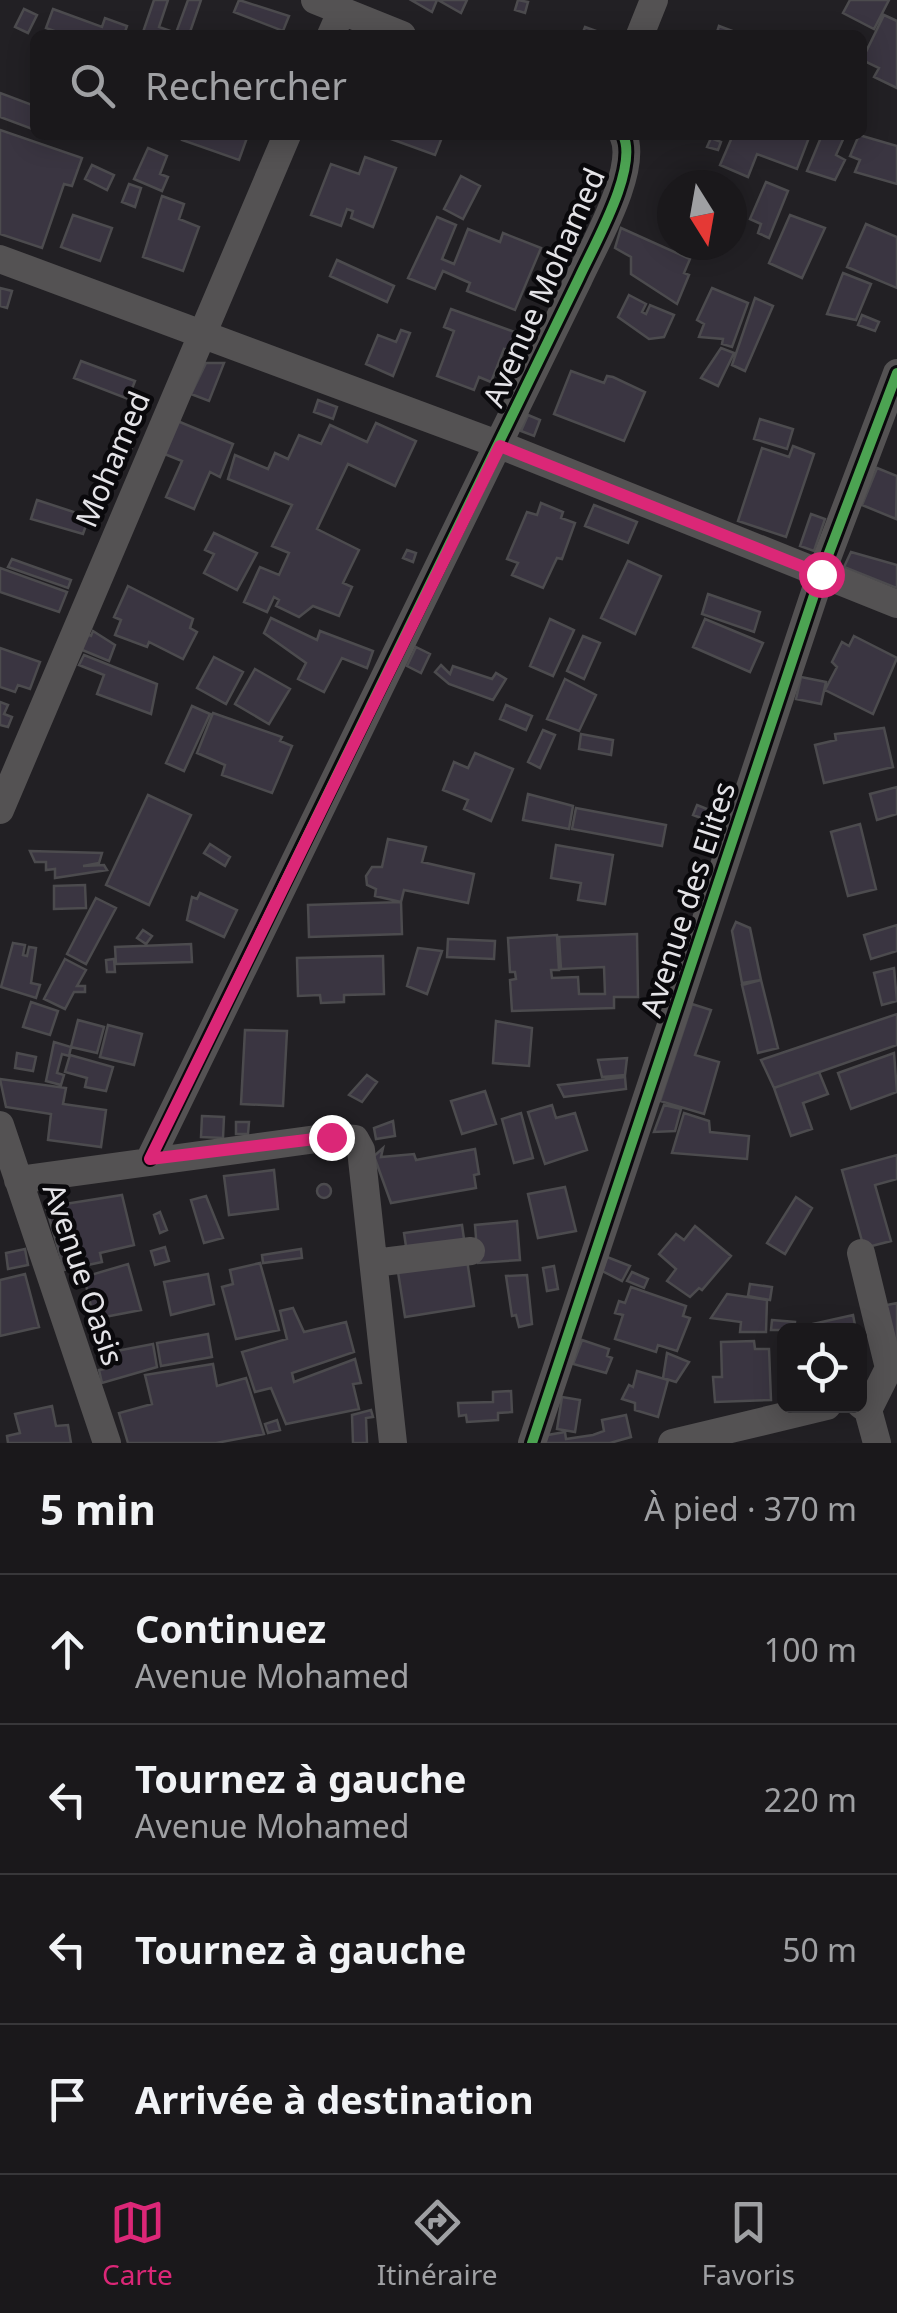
<!DOCTYPE html>
<html lang="fr">
<meta charset="utf-8">
<style>
:root{--surface:#1a181b;--page:#272528;--text:#f1f3f6;--muted:#9fa0a3;--line:#38373a;--accent:#db2777}
body{margin:0;font-family:"Noto Sans",sans-serif;background:var(--page);color:var(--text)}
.controls{position:absolute;right:30px;bottom:30px;display:grid;overflow:hidden;border-radius:15px;box-shadow:0 5px 25px #0003}
.controls button{width:90px;height:90px;display:grid;place-items:center;padding:0;border:0;border-bottom:2px solid var(--line);background:var(--surface);color:var(--text);font:50px sans-serif}
.compass{position:absolute;left:657px;top:170px;width:90px;height:90px;border-radius:50%;background:var(--surface);box-shadow:0 5px 25px #0003;rotate:169deg}
.stop{position:absolute;width:30px;height:30px;margin:-22px;border:8px solid #db2777;border-radius:50%;background:#fff}
.stop.end{background:#db2777;border-color:#fff;box-shadow:0 2px 10px #0008}
.list{margin:0;padding:0;list-style:none}
h2{display:flex;justify-content:space-between;align-items:center;height:130px;margin:0;padding:0 40px;font-size:42px}
h2 small{font-size:32px;font-weight:400;color:var(--muted)}
.list li{display:grid;grid-template-columns:65px 1fr auto;gap:30px;align-items:center;box-sizing:border-box;height:150px;padding:0 40px;border-top:2px solid var(--line)}
.list b{display:block;font-size:38px;white-space:nowrap}
.list p{margin:0;font-size:32px;white-space:nowrap;color:var(--muted)}
.list em{font-size:32px;font-style:normal;color:var(--muted)}
.icon{flex:none;width:55px;height:55px;fill:none;stroke:currentColor;stroke-width:2;stroke-linecap:round;stroke-linejoin:round}
.map{position:relative;flex:none;width:897px;height:1443px;overflow:hidden}
.search{position:absolute;background:var(--surface);box-shadow:0 5px 25px #0003;left:30px;right:30px;top:30px;height:110px;display:flex;align-items:center;gap:25px;box-sizing:border-box;padding:0 35px;border-radius:15px;color:var(--muted);font-size:38px}
.sheet{height:730px;background:var(--surface)}
nav{display:flex;justify-content:space-around;align-items:center;box-sizing:border-box;height:140px;border-top:2px solid var(--line);background:var(--surface);font-size:28px;color:var(--muted)}
nav a{display:grid;justify-items:center;gap:5px}
nav .on{color:var(--accent)}
.map>svg:first-child{display:block}
</style>
<div class="map">
<svg width="897" height="1443" viewBox="0 0 897 1443">
<rect width="100%" height="100%" fill="#222024"/>
<path fill="#3a3541" stroke="#4c4b4e" stroke-width="2.5" d="M154 0H168L159 27 176 33 188 0H201L189 35H142Z
M239 0 289 16 283 31 234 12Z
M411 0H437L432 12Z
M438 0H467L461 13Z
M518 0 528 2 525 13 515 10Z
M850 0H889L874 29 843 13Z
M24 9 37 15 28 33 15 27Z
M53 9 102 27 105 18 127 26 124 35H65L46 28Z
M884 15 897 21V88L874 77 879 68 862 60Z
M719 26 743 35H716Z
M585 27 607 35H582Z
M0 93 35 106V130L0 117Z
M0 130 82 158 72 186 64 184 42 248 0 234Z
M183 135H248L239 160 182 140Z
M380 135H443L435 155Z
M733 135H810L797 169 757 154 748 177 720 165Z
M822 135H845L836 155 845 160 835 180 807 171Z
M859 135 897 146V184L855 172 860 160 850 156Z
M711 138 721 142 718 150 707 147Z
M148 148 167 156 160 174 168 177 162 191 134 179Z
M365 157 396 168 373 227 351 218 353 211 347 209 341 226 311 215 331 164 359 174Z
M92 165 114 175 107 190 85 179Z
M461 176 480 186 463 219 444 209Z
M766 182 788 191 769 238 758 233 761 224 750 219Z
M129 184 141 188 135 207 122 202Z
M162 196 184 204 179 219 199 227 183 271 143 257Z
M73 215 112 228 100 261 61 247Z
M790 215 825 228 802 278 769 263Z
M437 217 456 225 442 259 454 264 468 229 500 242 503 233 541 248 515 310 467 291 470 283 443 271 435 289 408 278Z
M866 224 897 237V288L847 267Z
M621 228 690 259 684 273 689 275 677 304 631 274V257L615 248Z
M337 260 394 286 387 302 330 276Z
M843 273 871 284 856 320 827 314Z
M0 288 12 291 7 308 0 306Z
M712 288 748 303 732 347 722 344 723 339 699 337 704 324 697 320Z
M629 295 646 304 642 312 646 314 650 305 674 315 664 337 649 339 618 317Z
M755 298 773 306 745 371 732 365Z
M451 309 523 335 515 354 504 349 491 382 479 377 474 390 437 376 454 331 444 327Z
M862 315 879 322 875 331 858 325Z
M401 330 410 333 393 376 366 364 378 335 396 342Z
M721 348 734 353 718 386 701 378Z
M81 361 135 381 128 399 74 378Z
M206 363H224L209 401 191 394Z
M571 371 604 383 607 376 613 377 645 392 624 441 554 414Z
M318 400 337 407 333 419 314 412Z
M528 415 540 420 534 436 521 431Z
M760 419 793 429 787 449 754 439Z
M175 420 233 444 220 477 210 472 194 509 166 497 182 461 162 453Z
M376 423 416 441 395 486 348 464 317 529 359 550 343 583 352 587 339 616 313 606 299 617 276 606 279 600 274 597 267 612 244 602 260 567 279 575 289 553 272 546 292 505 228 479 235 455 268 469 275 453 288 459 299 435 321 444 330 425 367 442Z
M118 435 134 439 131 450 116 446Z
M793 446 814 454 786 537 738 521 762 448 789 457Z
M877 468 897 476 896 519 862 505Z
M37 500 89 517 83 534 31 519Z
M541 503 563 512 561 518 575 523 562 559 557 558 543 588 512 575 518 563 507 559 527 512 537 515Z
M594 505 637 522 628 543 585 526Z
M811 514 825 519 814 551 800 546Z
M214 533 257 553 237 590 204 573 214 554 205 550Z
M407 550 416 553 413 562 403 558Z
M851 552 897 565V588L844 567Z
M12 559 71 580 68 588 8 567Z
M628 561 661 576 635 634 601 618Z
M0 568 67 592 59 612 0 592Z
M128 586 193 619 190 628 197 632 183 659 149 642 147 647 115 635 121 620 114 617Z
M708 594 760 612 754 632 702 614Z
M271 618 317 640 320 631 373 651 367 668 342 658 324 692 298 679 306 663 264 633Z
M550 619 574 630 553 676 530 666Z
M705 619 763 643 750 672 693 647Z
M93 631 115 645 109 661 75 647 81 632 91 636Z
M583 636 600 643 584 679 567 671Z
M854 636 897 658 873 714 825 690 837 667 832 662 842 642 849 646Z
M416 647 430 654 421 673 407 666Z
M0 648 40 662 30 689 18 685 15 692 0 687Z
M84 655 157 684 151 714 97 694 104 675 79 665Z
M214 657 243 672 226 704 197 688Z
M441 665 450 674 453 666 492 679 496 673 506 679 493 700 449 684 435 672Z
M255 669 290 689 269 724 235 704Z
M801 677 826 682 821 704 796 699Z
M565 679 596 695 579 731 547 719Z
M0 702 8 705 4 714 12 717 8 727 0 725Z
M506 705 532 716 526 730 500 719Z
M192 706 210 714 184 771 166 763Z
M213 713 282 737 280 741 292 746 272 793 222 775 225 765 197 753Z
M884 728 893 767 824 783 815 745 836 740 835 734Z
M543 730 555 735 540 768 528 762Z
M581 734 613 740 611 755 579 749Z
M475 753 513 769 491 821 464 809 468 800 443 790 454 762 468 768Z
M897 787V814L877 820 870 794Z
M528 794 573 806 569 829 523 820Z
M148 795 191 815 149 905 106 885Z
M697 805 712 811 709 821 693 815Z
M576 808 666 825 662 846 572 829Z
M860 824 876 889 848 896 831 832Z
M388 839 426 847 422 862 474 874 468 903 404 890 401 902 375 896 376 889 367 885 366 876 372 867H382Z
M210 844 230 857 225 866 204 853Z
M556 845 613 855 605 904 578 900 581 883 551 878Z
M30 851 102 853 99 863 83 866 104 865 107 870 55 878V869L46 870V862H35Z
M85 885 86 908 54 909V886Z
M200 893 237 910 224 937 187 920 192 897 197 899Z
M96 898 116 908 86 964 67 954Z
M401 902 402 934 309 937 308 905Z
M736 922 750 928 761 980 742 983 732 931Z
M897 925V951L871 959 864 935Z
M143 930 152 936 146 944 137 938Z
M637 934 638 997H614V1008L512 1011 510 980 516 979 515 972H510L508 938 557 935 559 970H551L552 978 578 977 579 994H605L604 967 561 969 559 937Z
M448 939 495 941 494 959 447 957Z
M13 943 25 945 23 955 27 956 29 947 36 948 31 983 40 985 36 998 1 987Z
M191 944 192 962 116 964 115 947Z
M418 948 442 951 427 994 407 986Z
M383 956 384 994 344 995V1002L321 1003 320 995 298 996 297 958Z
M65 959 86 970 77 986H85V992H74L65 1009 44 999Z
M114 959 115 972H107L106 960Z
M894 968 897 1001 882 1005 874 973Z
M761 980 778 1048 758 1053 742 985Z
M31 1002 58 1011 50 1035 23 1027Z
M692 1004 711 1010 695 1055 719 1062 704 1114 660 1101Z
M897 1014V1045L774 1088 761 1060Z
M78 1020 104 1027 97 1053 71 1047Z
M496 1021 532 1028 529 1066 493 1063Z
M108 1025 142 1034 134 1065 100 1057Z
M245 1030 287 1031 283 1106 241 1104Z
M54 1042 71 1047 69 1056 62 1054 57 1073 64 1075 61 1085 46 1081Z
M17 1053 36 1057 33 1071 15 1068Z
M894 1053 897 1092 851 1109 838 1073Z
M70 1055 113 1067 106 1091 85 1087 87 1078 65 1072Z
M627 1058 625 1075 602 1077 598 1060Z
M819 1072 828 1094 803 1103 812 1129 791 1136 774 1088Z
M367 1075 377 1082 362 1102 349 1095Z
M625 1077 626 1089 564 1097 558 1085Z
M0 1079 66 1088 63 1104 106 1110 101 1147 48 1140 51 1114 6 1107Z
M485 1091 496 1124 462 1134 451 1101Z
M552 1105 556 1118 575 1113 587 1150 545 1164 528 1112Z
M664 1105 681 1109 675 1131 654 1132Z
M521 1113 533 1158 514 1163 502 1119Z
M684 1113 709 1121 710 1132 749 1136 747 1159 672 1153Z
M202 1116 224 1117 223 1138 201 1137Z
M393 1121 395 1136 376 1139 374 1128Z
M236 1122H249L248 1134H236Z
M383 1148 381 1157 414 1154 416 1160 475 1149 479 1174 474 1175 476 1188 391 1203 374 1156Z
M897 1155V1179L875 1185 891 1241 864 1248 842 1170Z
M274 1170 278 1209 229 1215 224 1176Z
M317 1191a7 7 0 1 1 14 0a7 7 0 1 1-14 0Z
M565 1187 576 1231 538 1238 528 1194Z
M122 1195 134 1245 100 1253 102 1262 64 1270 46 1207Z
M206 1196 223 1238 204 1243 191 1200Z
M796 1197 812 1208 785 1254 767 1243Z
M160 1212 167 1230 160 1233 154 1215Z
M517 1221 520 1260 478 1263 475 1225Z
M462 1225 465 1246 407 1253 404 1233Z
M695 1226 731 1256 702 1290 699 1288 690 1297 667 1281 676 1269 659 1254 676 1234 684 1240Z
M165 1247 169 1261 155 1265 151 1251Z
M25 1249 28 1265 8 1269 6 1253Z
M301 1249 302 1258 263 1263 262 1255Z
M607 1257 630 1266 622 1281 602 1271Z
M467 1260 474 1306 405 1317 398 1272Z
M260 1263 279 1330 236 1339 222 1287 233 1284 230 1270Z
M128 1264 141 1310 94 1319 84 1277Z
M554 1266 558 1289 547 1291 543 1268Z
M632 1272 648 1279 644 1288 627 1281Z
M25 1274 39 1327 0 1336V1280Z
M208 1274 214 1304 171 1315 164 1282Z
M527 1275 532 1324 519 1327 516 1315 512 1316 506 1276Z
M750 1284 772 1287 770 1300 748 1296Z
M631 1287 686 1306 683 1316 690 1318 677 1351 658 1345 656 1352 615 1339 623 1315 615 1313 619 1301 625 1303Z
M727 1294 767 1300 766 1332H740L741 1322 711 1318Z
M897 1303V1348L882 1306Z
M293 1308 304 1332 346 1322 354 1352 292 1373 294 1382 355 1359 361 1383 353 1384 359 1409 286 1424 271 1388 255 1392 242 1352 287 1339 280 1311Z
M853 1315 856 1330H805L804 1326Z
M772 1320 795 1322 794 1330H771Z
M208 1334 212 1357 161 1366 157 1343Z
M582 1340 609 1349 607 1356 612 1358 606 1373 573 1364Z
M754 1341 755 1349H769L771 1400 715 1402 713 1377H722L721 1342Z
M153 1344 157 1367 102 1383 99 1370 109 1368 106 1353Z
M667 1353 689 1362 676 1382 663 1378Z
M213 1364 217 1386 246 1378 264 1434 216 1443H128L119 1413 152 1404 145 1375Z
M637 1371 668 1380 658 1417 635 1410V1403L622 1399 629 1385 633 1387Z
M511 1391 512 1412 498 1413V1420L467 1422 466 1415 459 1416 458 1403 493 1402V1392Z
M562 1397 580 1400 575 1432 557 1429Z
M52 1406 56 1426 68 1425 71 1443H8L7 1436 20 1433 15 1414Z
M371 1410 373 1417 366 1418 367 1443H353L352 1415Z
M626 1415 631 1437 610 1443H542L548 1435 565 1432 566 1439 593 1435 604 1431 602 1420Z
M277 1420 280 1430 268 1433 265 1424Z"/>
<g fill="none" stroke-linecap="round" stroke-linejoin="round">
<path stroke="#545253" stroke-width="28" d="M315 0 402 35
M331 35 342 10
M640 35 654 0
M0 259 500 445 897 604
M0 810 287 135
M0 1125 107 1443
M150 1159 579 278C594 245 639 168 623 135
M18 1180 331 1137 355 1139 361 1150 393 1443
M861 1253 889 1368 868 1410
M374 1263 471 1251
M860 1404 868 1410 877 1443
M532 1443 821 574 897 373
M672 1443 827 1406"/>
<g stroke="#0a090c" stroke-width="16">
<path id="cycleway" d="M150 1159 579 278C594 245 639 168 623 135
M532 1443 821 574 897 373"/>
</g>
<use href="#cycleway" stroke="#4ca352" stroke-width="10"/>
</g>
<g fill="none" stroke-linecap="round" stroke-linejoin="round">
<path stroke="#db2777" stroke-width="12" d="M331 1137 150 1159 500 446 821 574"/>
</g>
<g text-anchor="middle" dominant-baseline="central" stroke-width="9" stroke-linejoin="round" paint-order="stroke">
<g font-size="30" fill="#e4e3e7" stroke="#0a090c">
<text transform="translate(543 287) rotate(-66)">Avenue Mohamed</text>
<text transform="translate(112 459) rotate(-67)">Mohamed</text>
<text transform="translate(687 899) rotate(-72)">Avenue des Elites</text>
<text transform="translate(84 1274) rotate(71)">Avenue Oasis</text>
</g>
</g>
</svg>
<div class="controls">
<button><svg class="icon" aria-label="locate" viewBox="0 0 24 24"><circle cx="12" cy="12" r="6"/><path d="M12 2v4M12 18v4M2 12h4M18 12h4"/></svg></button>
</div>
<svg class="compass" viewBox="-18 -18 36 36"><path d="M0-13l5 13h-10z" fill="#e53935"/><path d="M0 13l5-13h-10z" fill="#9fa0a3"/></svg>
<div class="stop" style="left:821px;top:574px"></div>
<div class="stop end" style="left:331px;top:1137px"></div>
<div class="search"><svg class="icon" aria-label="search" viewBox="0 0 24 24"><circle cx="10" cy="10" r="6"/><path d="M15 15l6 6"/></svg>Rechercher</div>
</div>
<section class="sheet">
<h2>5 min<small>À pied · 370 m</small></h2>
<ul class="list">
<li><svg class="icon" aria-label="ahead" viewBox="0 0 24 24"><path d="M12 20V5M6 11l6-6 6 6"/></svg><div><b>Continuez</b><p>Avenue Mohamed</p></div><em>100 m</em></li>
<li><svg class="icon" aria-label="left" viewBox="0 0 24 24"><path d="M17 20v-9H6M10 6l-5 5 5 5"/></svg><div><b>Tournez à gauche</b><p>Avenue Mohamed</p></div><em>220 m</em></li>
<li><svg class="icon" aria-label="left" viewBox="0 0 24 24"><path d="M17 20v-9H6M10 6l-5 5 5 5"/></svg><div><b>Tournez à gauche</b></div><em>50 m</em></li>
<li><svg class="icon" aria-label="arrive" viewBox="0 0 24 24"><path d="M6 21V4h12l-3 4 3 4H6"/></svg><div><b>Arrivée à destination</b></div></li>
</ul>
</section>
<nav>
<a class="on"><svg class="icon" aria-label="map" viewBox="0 0 24 24"><path d="M3 6l6-2 6 2 6-2v14l-6 2-6-2-6 2zM9 4v14M15 6v14"/></svg>Carte</a>
<a><svg class="icon" aria-label="directions" viewBox="0 0 24 24"><path d="M12 3l9 9-9 9-9-9zM9 14v-3h6M13 9l2 2-2 2"/></svg>Itinéraire</a>
<a><svg class="icon" aria-label="saved" viewBox="0 0 24 24"><path d="M7 4h10v16l-5-4-5 4z"/></svg>Favoris</a>
</nav>
